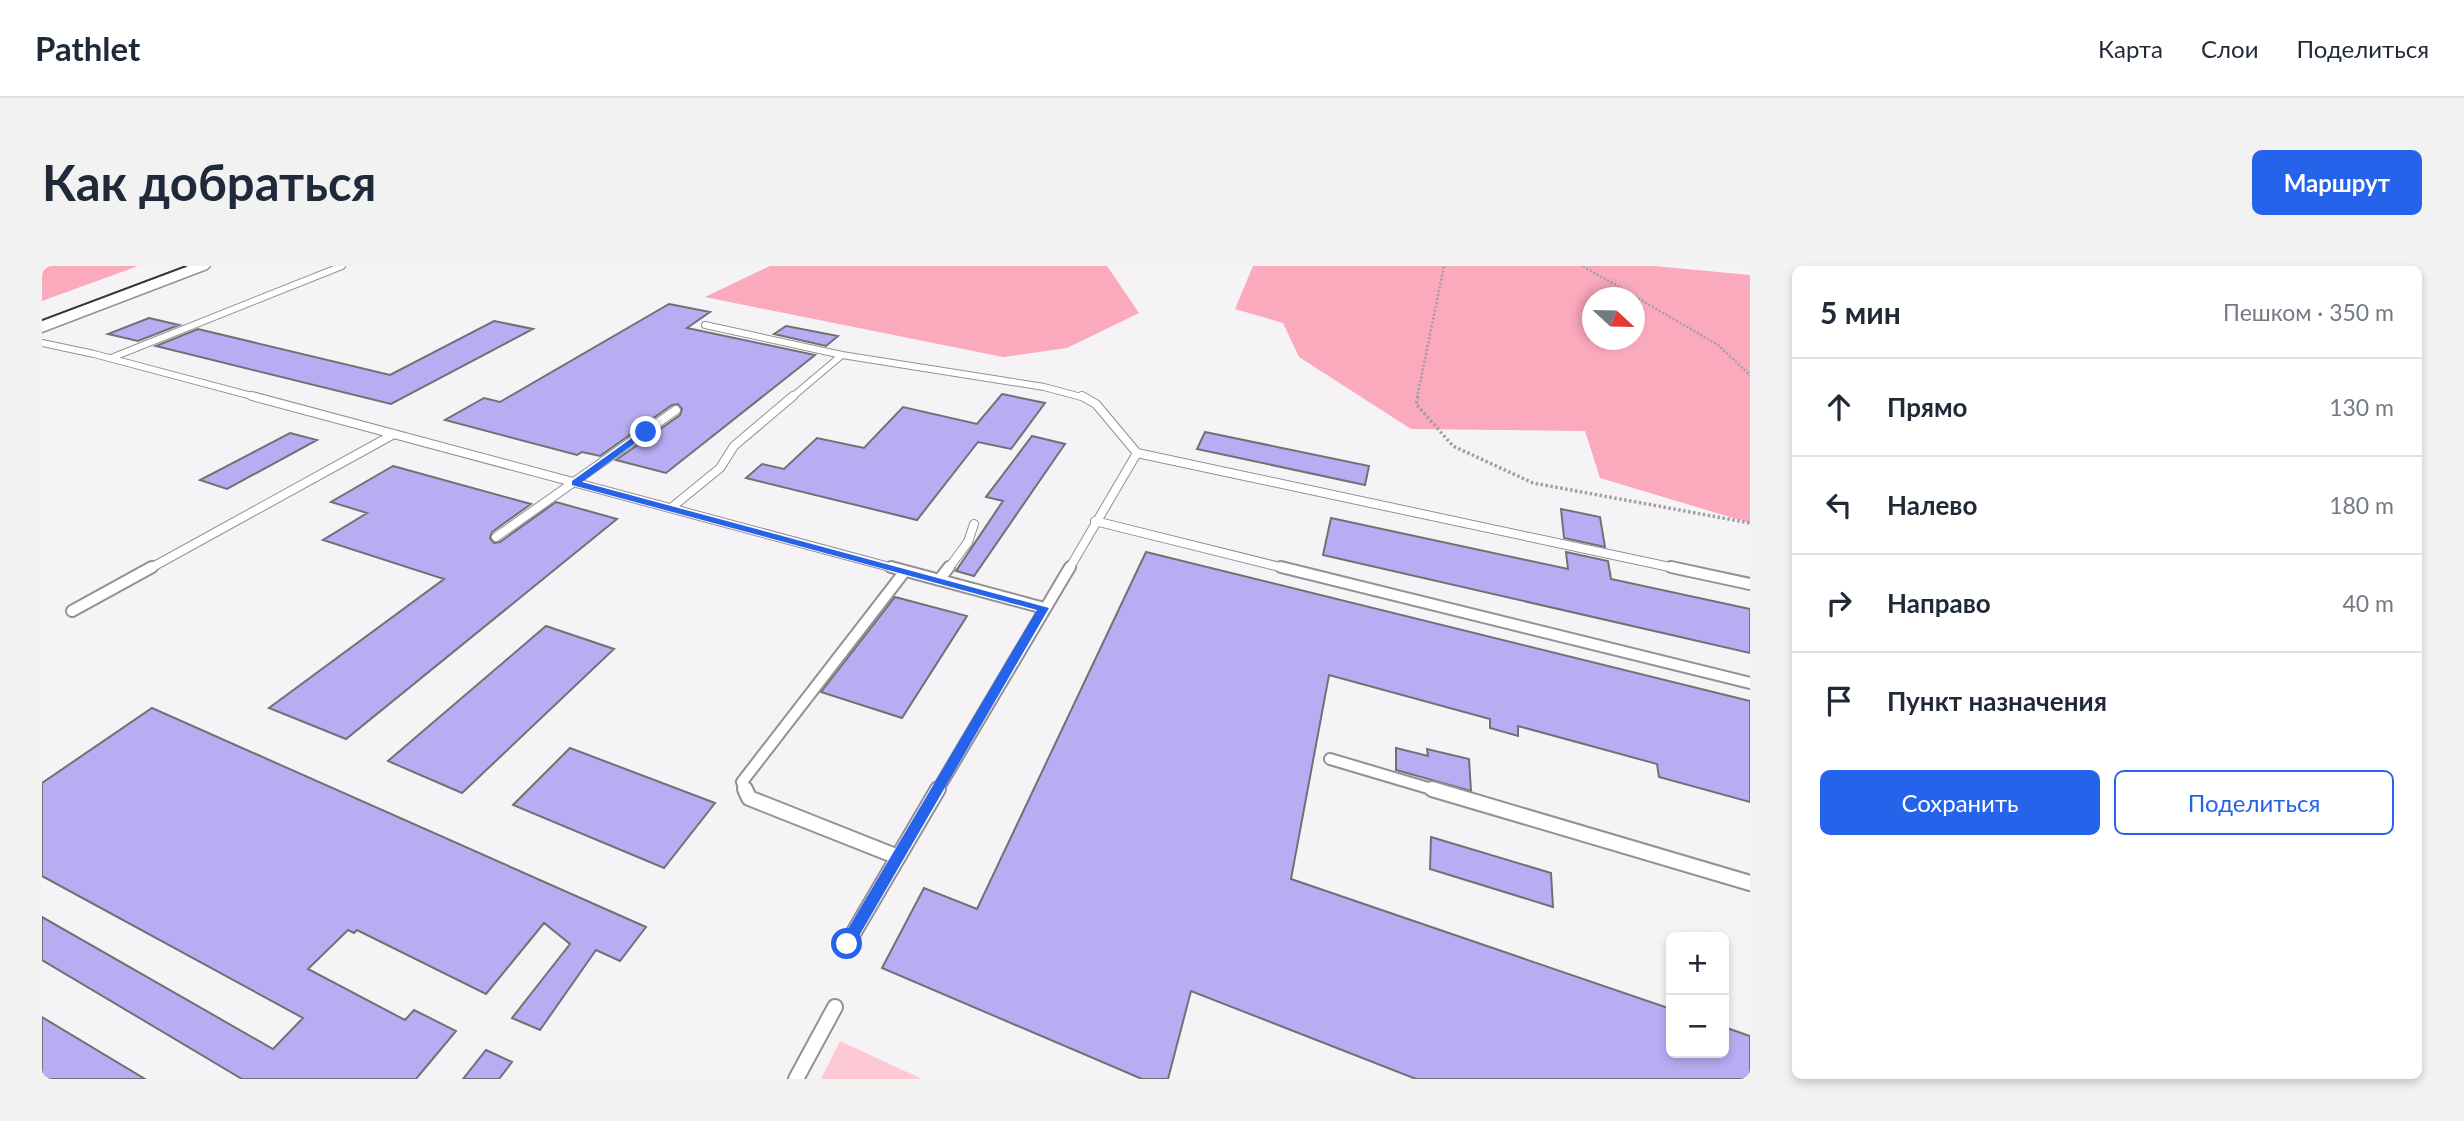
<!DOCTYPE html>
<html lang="ru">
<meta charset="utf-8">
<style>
:root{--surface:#fff;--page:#f2f2f3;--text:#1f2937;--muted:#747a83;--line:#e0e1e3;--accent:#2563eb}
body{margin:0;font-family:Lato,sans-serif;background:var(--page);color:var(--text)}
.controls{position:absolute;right:21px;bottom:21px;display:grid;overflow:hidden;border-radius:10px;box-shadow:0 4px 10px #0003}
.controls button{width:63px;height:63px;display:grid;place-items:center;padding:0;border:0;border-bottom:2px solid var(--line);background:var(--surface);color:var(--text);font:35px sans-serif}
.compass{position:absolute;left:1540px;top:21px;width:63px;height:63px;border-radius:50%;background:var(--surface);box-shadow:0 4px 10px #0003;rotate:112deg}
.stop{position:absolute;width:21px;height:21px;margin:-16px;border:5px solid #2563eb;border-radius:50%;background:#fff}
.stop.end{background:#2563eb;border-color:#fff;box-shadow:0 2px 7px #0008}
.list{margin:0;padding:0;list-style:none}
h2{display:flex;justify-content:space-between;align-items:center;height:91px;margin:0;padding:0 28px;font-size:30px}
h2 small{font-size:23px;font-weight:400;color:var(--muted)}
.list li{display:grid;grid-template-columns:46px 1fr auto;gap:21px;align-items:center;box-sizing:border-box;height:98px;padding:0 28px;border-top:2px solid var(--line)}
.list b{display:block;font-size:26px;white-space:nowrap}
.list em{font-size:23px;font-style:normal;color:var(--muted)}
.actions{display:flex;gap:14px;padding:21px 28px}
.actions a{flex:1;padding:16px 0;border:2px solid var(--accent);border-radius:10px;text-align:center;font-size:24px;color:var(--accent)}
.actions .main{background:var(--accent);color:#fff}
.icon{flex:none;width:38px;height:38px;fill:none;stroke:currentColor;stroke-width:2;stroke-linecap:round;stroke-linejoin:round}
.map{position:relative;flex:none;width:1708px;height:813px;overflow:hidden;border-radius:10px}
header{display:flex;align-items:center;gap:42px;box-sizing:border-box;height:98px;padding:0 35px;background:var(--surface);border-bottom:2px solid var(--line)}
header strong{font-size:33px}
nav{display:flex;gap:38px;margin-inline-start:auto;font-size:24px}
.intro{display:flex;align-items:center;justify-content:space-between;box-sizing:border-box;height:168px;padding:0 42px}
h1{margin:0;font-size:49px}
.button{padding:18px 32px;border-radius:10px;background:var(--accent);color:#fff;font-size:24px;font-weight:700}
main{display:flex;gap:42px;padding:0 42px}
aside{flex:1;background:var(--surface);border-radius:10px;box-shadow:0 4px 10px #0003}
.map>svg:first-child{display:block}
</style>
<header>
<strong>Pathlet</strong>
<nav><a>Карта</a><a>Слои</a><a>Поделиться</a></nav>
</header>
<div class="intro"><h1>Как добраться</h1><a class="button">Маршрут</a></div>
<main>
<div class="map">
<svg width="1708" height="813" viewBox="0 0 1708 813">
<rect width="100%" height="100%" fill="#f6f3f7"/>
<path fill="#fdc9d5" d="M798 775 880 813H779Z"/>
<path fill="#fba9bd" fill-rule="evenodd" d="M0 0H96L0 35Z
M728 0H1065L1097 47 1025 82 961 91 663 31Z
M1211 0H1612L1708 9V257L1558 212 1543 165 1369 163 1257 91 1241 57 1193 43ZM1550 32H1592V74H1550Z"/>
<path fill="#b8adf3" stroke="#717175" stroke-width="2" d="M627 38 668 46 645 62 773 89 624 207 574 194 638 149 640 143 636 138 630 139 558 190 540 186 535 189 403 154 442 132 458 136Z
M107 52 137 59 96 75 66 68Z
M452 55 491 63 349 138 114 80 156 63 348 109Z
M744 60 796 70 784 80 732 68Z
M960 128 1003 137 969 183 936 176 875 254 704 212 720 198 742 203 775 172 822 182 861 141 935 158Z
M1163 166 1327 200 1323 219 1155 183Z
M248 167 275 174 185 223 158 214Z
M990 170 1023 178 932 310 914 305 961 235 944 231Z
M351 200 489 238 450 266 448 272 452 277 458 276 514 236 575 253 304 473 227 442 402 313 281 274 325 247 289 236Z
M1519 243 1558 251 1563 281 1522 272Z
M1289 252 1526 303 1524 286 1566 295 1569 313 1708 343V387L1281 289Z
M1104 286 1708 435V536L1617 511 1615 498 1476 460V470L1448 462V453L1287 409 1249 613 1629 743V787H1682V761L1708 770V813H1374L1149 725 1126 813H1100L840 702 882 622 935 643Z
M853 331 925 350 860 452 779 426Z
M504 360 572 383 420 527 346 495Z
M110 442 604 661 578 695 554 684 498 764 470 752 528 678 502 657 444 728 315 664 312 667 306 664 266 703 363 754 372 744 414 765 374 813H200L0 694V651L231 783 261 752 0 610V517Z
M528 482 673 537 622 602 471 539Z
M1354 482 1386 490 1385 483 1427 493 1429 525 1354 504Z
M1389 571 1509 607 1511 641 1388 603Z
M0 751 103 813H0Z
M444 784 470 796 457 813H421Z"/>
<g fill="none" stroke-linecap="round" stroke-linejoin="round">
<g stroke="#939194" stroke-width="8">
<path id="lane-far3" d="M663 59 800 89 1002 121 1043 132
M0 77 52 88 217 132
M69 92 300 0
M749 132 800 89"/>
</g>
<g stroke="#939194" stroke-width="10">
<path id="lane-far2" d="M210 130 855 303
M1040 130 1054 138 1095 187 1637 303
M629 242 678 202 692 180 751 130
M1053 255 1246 303
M454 271 634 144
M107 303 352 168
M906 303 926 276 932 258
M1027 303 1095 187"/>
</g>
<g stroke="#939194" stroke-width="14">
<path id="lane-far1" d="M849 301 1002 342
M1239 301 1708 417
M1629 301 1708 318
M897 314 907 301
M30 345 110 301
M1288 493 1396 525
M704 525 700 516 863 305
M895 525 1028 301"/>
</g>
<g stroke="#939194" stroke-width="18">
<path id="lane" d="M703 523 707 532 856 591
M1390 523 1708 617
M805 678 896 523
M754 813 793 741"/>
</g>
<g stroke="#939194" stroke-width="3">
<path id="secondary" d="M146 0H168L165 3 0 66V55Z"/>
</g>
<path stroke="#a19fa2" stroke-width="2.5" stroke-dasharray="2 2" stroke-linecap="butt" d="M1541 0 1676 79 1708 109
M1375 132 1402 0"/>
<path stroke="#a19fa2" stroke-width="3.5" stroke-dasharray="2.5 2.5" stroke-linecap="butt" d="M1376 130 1374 138 1411 180 1491 217 1708 257"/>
<use href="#lane-far3" stroke="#fff" stroke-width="6"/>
<use href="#lane-far2" stroke="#fff" stroke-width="8"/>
<use href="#lane-far1" stroke="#fff" stroke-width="10"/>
<use href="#lane" stroke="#fff" stroke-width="14"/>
<use href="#secondary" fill="#fff" fill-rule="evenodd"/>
<path stroke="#39373a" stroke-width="2" d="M0 54 144 0"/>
</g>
<path fill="#2563eb" d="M601 164 608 166 540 216 1007 342 810 682H800L798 678 800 673 995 344 530 219V215Z"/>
</svg>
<div class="controls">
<button>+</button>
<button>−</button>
</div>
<svg class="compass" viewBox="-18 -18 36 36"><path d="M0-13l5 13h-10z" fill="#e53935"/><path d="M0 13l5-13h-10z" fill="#747a83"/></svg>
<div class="stop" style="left:805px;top:678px"></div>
<div class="stop end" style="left:604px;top:166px"></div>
</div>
<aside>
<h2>5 мин<small>Пешком · 350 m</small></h2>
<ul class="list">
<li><svg class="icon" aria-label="ahead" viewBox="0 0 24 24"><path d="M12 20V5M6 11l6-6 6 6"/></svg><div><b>Прямо</b></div><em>130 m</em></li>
<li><svg class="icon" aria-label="left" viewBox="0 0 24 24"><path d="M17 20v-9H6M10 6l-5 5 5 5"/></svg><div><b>Налево</b></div><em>180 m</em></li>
<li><svg class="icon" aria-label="right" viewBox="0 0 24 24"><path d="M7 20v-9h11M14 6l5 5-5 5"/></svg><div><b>Направо</b></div><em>40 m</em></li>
<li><svg class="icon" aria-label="arrive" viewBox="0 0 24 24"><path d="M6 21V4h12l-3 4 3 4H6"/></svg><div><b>Пункт назначения</b></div></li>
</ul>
<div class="actions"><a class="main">Сохранить</a><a>Поделиться</a></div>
</aside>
</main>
